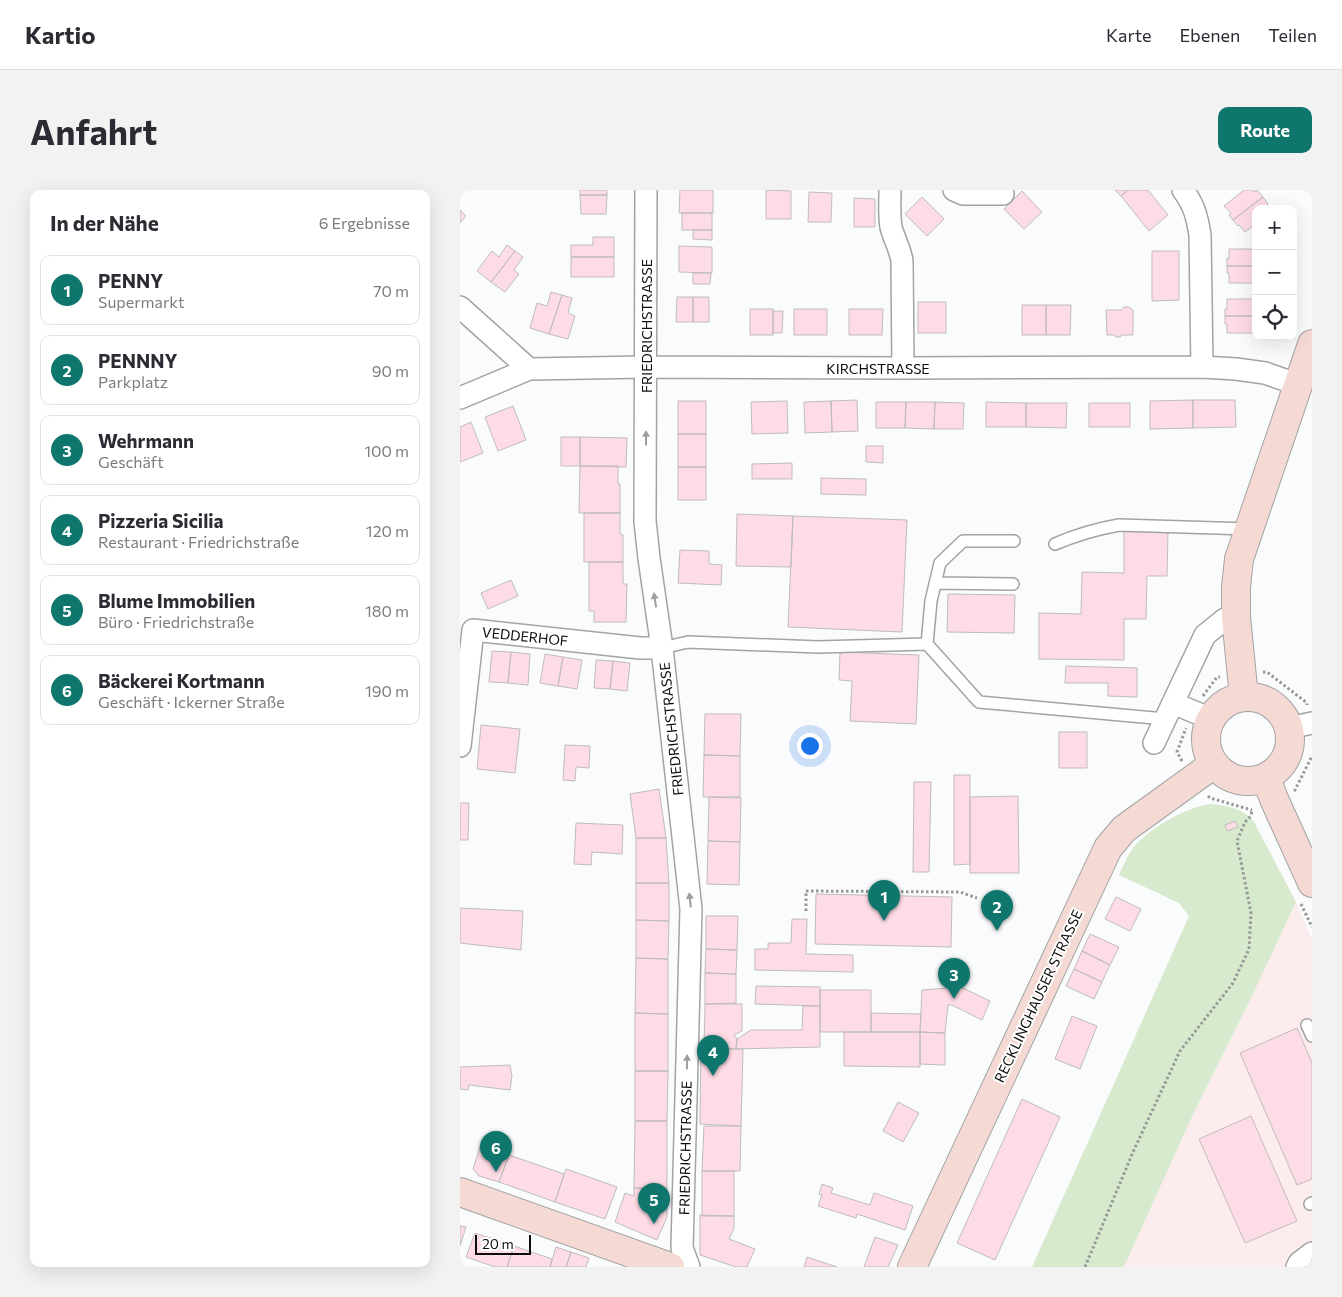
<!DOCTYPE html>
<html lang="de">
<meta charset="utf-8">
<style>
:root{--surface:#fff;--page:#f2f2f3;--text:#2b2b33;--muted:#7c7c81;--line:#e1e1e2;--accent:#0f766e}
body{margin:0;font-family:Commissioner,sans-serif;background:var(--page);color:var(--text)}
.controls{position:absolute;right:15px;top:15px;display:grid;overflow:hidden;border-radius:10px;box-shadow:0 5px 20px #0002}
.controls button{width:45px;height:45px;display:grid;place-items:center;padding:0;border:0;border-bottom:1px solid var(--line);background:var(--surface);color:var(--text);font:25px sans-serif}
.scale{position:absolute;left:15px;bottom:12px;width:56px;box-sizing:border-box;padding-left:5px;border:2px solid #0b0c0c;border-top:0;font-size:14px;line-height:18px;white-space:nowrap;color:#0b0c0c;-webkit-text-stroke:4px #fff;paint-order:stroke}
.you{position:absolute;left:349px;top:555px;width:18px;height:18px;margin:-12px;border:4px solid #fff;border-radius:50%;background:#1a73e8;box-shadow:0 0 0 8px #1a73e833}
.badge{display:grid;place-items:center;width:32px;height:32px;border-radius:50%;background:var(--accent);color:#fff;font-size:16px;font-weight:700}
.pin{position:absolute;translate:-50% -41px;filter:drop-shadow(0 1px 2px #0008)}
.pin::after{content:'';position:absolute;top:26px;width:18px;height:15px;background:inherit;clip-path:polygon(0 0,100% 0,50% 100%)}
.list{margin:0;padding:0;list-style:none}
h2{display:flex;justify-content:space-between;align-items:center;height:65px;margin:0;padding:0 20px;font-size:21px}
h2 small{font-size:16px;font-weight:400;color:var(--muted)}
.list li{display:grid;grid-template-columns:32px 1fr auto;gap:15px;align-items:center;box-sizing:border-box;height:70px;margin:0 10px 10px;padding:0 10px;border:1px solid var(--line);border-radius:10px}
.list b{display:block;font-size:19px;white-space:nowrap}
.list p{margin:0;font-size:16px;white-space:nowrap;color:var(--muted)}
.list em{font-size:16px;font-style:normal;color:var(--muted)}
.icon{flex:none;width:28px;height:28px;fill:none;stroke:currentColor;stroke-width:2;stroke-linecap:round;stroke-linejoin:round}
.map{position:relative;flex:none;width:852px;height:1077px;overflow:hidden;border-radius:10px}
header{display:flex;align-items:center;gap:30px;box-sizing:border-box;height:70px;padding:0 25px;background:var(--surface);border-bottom:1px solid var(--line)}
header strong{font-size:24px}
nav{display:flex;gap:28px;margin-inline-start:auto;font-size:18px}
.intro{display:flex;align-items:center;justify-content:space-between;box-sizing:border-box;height:120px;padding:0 30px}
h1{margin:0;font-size:35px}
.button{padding:12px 22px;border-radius:10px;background:var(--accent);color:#fff;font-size:18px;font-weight:700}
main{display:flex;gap:30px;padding:0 30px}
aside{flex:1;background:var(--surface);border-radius:10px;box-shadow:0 5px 20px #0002}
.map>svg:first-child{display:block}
</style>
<header>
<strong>Kartio</strong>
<nav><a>Karte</a><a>Ebenen</a><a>Teilen</a></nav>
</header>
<div class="intro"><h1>Anfahrt</h1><a class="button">Route</a></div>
<main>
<aside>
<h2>In der Nähe<small>6 Ergebnisse</small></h2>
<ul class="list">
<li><span class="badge">1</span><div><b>PENNY</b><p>Supermarkt</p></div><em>70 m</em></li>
<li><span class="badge">2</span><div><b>PENNNY</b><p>Parkplatz</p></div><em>90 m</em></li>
<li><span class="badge">3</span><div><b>Wehrmann</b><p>Geschäft</p></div><em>100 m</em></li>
<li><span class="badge">4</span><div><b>Pizzeria Sicilia</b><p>Restaurant · Friedrichstraße</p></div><em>120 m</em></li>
<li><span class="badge">5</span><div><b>Blume Immobilien</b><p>Büro · Friedrichstraße</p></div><em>180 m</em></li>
<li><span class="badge">6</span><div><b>Bäckerei Kortmann</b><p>Geschäft · Ickerner Straße</p></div><em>190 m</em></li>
</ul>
</aside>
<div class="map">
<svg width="852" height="1077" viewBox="0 0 852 1077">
<rect width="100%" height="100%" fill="#fafbfc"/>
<path fill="#fdeced" d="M836 712 852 749V1077H664L730 931 793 804Z"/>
<path fill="#d8eacd" d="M751 614C766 615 785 619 794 632L836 712 793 804 730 931 664 1077H572L729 726 719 713 659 685C663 677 666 668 671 661 684 641 727 616 751 614Z"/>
<path fill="#fedce6" stroke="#bebcbd" d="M120 0H147V5H120Z
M220 0H253V23H219Z
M306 0 331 1V29H306Z
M655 0H668L661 6Z
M668 0H688L708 25 689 41 661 6Z
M784 0H794L795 2 797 0 803 7 773 30 769 25 771 23 764 16Z
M562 1 582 22 564 39 544 19Z
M349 2 372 3 371 32H348Z
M120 5H147L146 24H121Z
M462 7 484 29 467 46 445 24Z
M803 7 808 14 806 16 809 19H796V34L785 42 779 35 778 36 773 30Z
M394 8 415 9V37H394Z
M0 20 6 26 0 33Z
M222 23H252V40H222Z
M233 40H252V50L233 49Z
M133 47H154V67H111V55H133Z
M47 55 55 61 31 92 17 81 32 61 39 67Z
M219 56 252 57V83L219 82Z
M769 59H796V76H767V68L769 69Z
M55 61 63 67 54 80 59 84 45 102 31 92Z
M692 61H719V110L692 111Z
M111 67H154V87H111Z
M767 76H796V93H769V83H767Z
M233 83H251L250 94H233Z
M91 102 102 105 89 144 70 138 77 113 87 116Z
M102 105 112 108 108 123 115 126 108 149 89 144Z
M217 107H233V132H216Z
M233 107H249V132H233Z
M767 109H796V126H765V119H767Z
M458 112H486V143H458Z
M562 115H586V145H562Z
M586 115H611L610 145H586Z
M664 117H669L673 120V145H662L660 147H656L654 145H647L646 120H661Z
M290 119H313V145H290Z
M334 119H367V145H334Z
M389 119H423L422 145H389Z
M313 121H323L322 143H313Z
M765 126H796V143H767V134H765Z
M397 210 398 241 372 242 371 211Z
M733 210H775L776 237 733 238Z
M733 210V238L690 239V211Z
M218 211H246V244H218Z
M327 211 328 243 292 244 291 212Z
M371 211 372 242 345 243 344 212Z
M416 212H446L445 238H416Z
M446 212H475L474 239 445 238Z
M475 212 504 213 503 239H474Z
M526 212 566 213V237H526Z
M566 213H607L606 238 566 237Z
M629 213H670V237H629Z
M53 216 66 250 38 261 25 227Z
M11 232 23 263 0 272V237Z
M218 244H246V277H218Z
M101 247H120V276H101Z
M120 247 167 248 166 277 120 276Z
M406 256H423V273L406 272Z
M332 273V289H292V274Z
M120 276H158V294H160V323H119Z
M218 277H246V310H218Z
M361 288 406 289V305L361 304Z
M124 323H160V344L163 345V372H124Z
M277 324 333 326 331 377 276 376Z
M333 326 447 330 442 442 328 437Z
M664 341 708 342 707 386H687L686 429H664V470L579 469V423L621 424 622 382 664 383Z
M220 360 249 361V374L262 375 261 395 218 393Z
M129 372H163V394H167L166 432H134V421H129Z
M51 390 58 406 28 419 21 403Z
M488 404 555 405 554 443 487 442Z
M32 461 51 462 48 493 29 492Z
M51 462 70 464 68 495 48 493Z
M380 462 459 465 456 534 390 531 392 491 379 490Z
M85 464 103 467 98 496 80 493Z
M103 467 122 470 117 499 98 496Z
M136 470 153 471 150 499 134 498Z
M153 471 170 473 167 501 150 499Z
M606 476 677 478V507L648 506V493H605Z
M245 524H281L280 566 244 565Z
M21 535 60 539 55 583 17 579Z
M599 542H627V578H599Z
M105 555 130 556 129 578 116 577 115 591 103 590Z
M244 565 280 566V607H243Z
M494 585H510V674L494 675Z
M454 592H471L469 682H453Z
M199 599 206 648H176L170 604Z
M558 606 559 683H510V607Z
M249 607 281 608 280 652 248 651Z
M0 613H9L8 650H0Z
M775 631 778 637 767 641 765 635Z
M116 633 163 635 162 664 132 662 131 675 114 674Z
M176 648H206L209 693H176Z
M248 651 280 652 279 695 247 694Z
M176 693H209V731L176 730Z
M356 704 492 707 491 757 355 754Z
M656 707 681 719 670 741 645 729Z
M0 718 63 721 61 760 0 753Z
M246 726H278L277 760 246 759Z
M332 729H347L346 764 393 765V782L295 780V759H308V753H331Z
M176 730 209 731 208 769 176 768Z
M630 744 659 757 650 775 622 761Z
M246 759 277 760 276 784 245 783Z
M622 761 650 775 642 792 614 779Z
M176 768 208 769V824L175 823Z
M614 779 642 792 634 809 606 796Z
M245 783 276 784V813L245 814Z
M296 796 360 797V816L295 814Z
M501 797 530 811 522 830 492 815H488L485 843 460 842 462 800Z
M360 800H411V842H360Z
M245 814H282V841L274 845 277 849 276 859 244 858Z
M343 816H360V857L276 859 277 849 291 840H342Z
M175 823 208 824V881H175Z
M411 823 461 824 460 842H411Z
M612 826 637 836 620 879 595 869Z
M837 838 852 873V989L837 995 780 863Z
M384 842H460V877L384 876Z
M460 842 485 843V875L460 874Z
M241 858 283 859 281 936 240 934Z
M50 875 52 886 50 900 9 895 8 900 0 899V877Z
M175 881H208L207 931H175Z
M562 909 600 927 535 1070 497 1053Z
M438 912 459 923 443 952 423 941Z
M791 926 837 1031 785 1053 739 949Z
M175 931H207V999L174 998Z
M244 936H281L280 981H242Z
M27 950 41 955 38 962 49 965 39 992 19 986 13 979 21 954Z
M49 965 104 984 95 1012 39 992Z
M106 979 157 997 145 1029 95 1012Z
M242 981H274V1026H242Z
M362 994 373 998 371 1003 410 1015 414 1003 453 1016 445 1040 397 1024 396 1028 358 1016 362 1005 359 1004Z
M174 998 207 999V1027L197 1050 155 1032 165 1003 174 1006Z
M240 1025 274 1026V1038L269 1049 295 1059 287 1077H276L240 1065Z
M0 1036 6 1037 0 1056Z
M15 1043 54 1056 47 1077H35L6 1067Z
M415 1047 438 1055 428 1077H404Z
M54 1056 92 1069 90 1077H47Z
M96 1057 111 1062 106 1077H90Z
M111 1062 129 1068 126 1077H106Z
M347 1067 377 1077H344Z"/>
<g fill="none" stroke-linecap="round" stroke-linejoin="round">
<g stroke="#a2a3a4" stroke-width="14">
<path id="lane" d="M595 354C616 345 636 339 659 335L789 339
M475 393 553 394
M467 454 471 411 480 373 503 351H554
M202 458 228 452 358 457 467 454 519 512 705 529
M847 835 852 846
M850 1014 852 1013"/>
</g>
<g stroke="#a2a3a4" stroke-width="24">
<path id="street" d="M186 0 185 331 189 368 202 458 231 719 222 1058 229 1077
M430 0C430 12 429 25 431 37 434 49 440 58 442 71L443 178
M494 0 503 4H543
M723 0C734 15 737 26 740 45L742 177
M0 117 69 179
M0 208 69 179 186 177 443 178 742 177 776 179 805 183 839 195
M713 513 751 529
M829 538 852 533
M694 553 745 445 765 429 776 427
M0 556 13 440 180 458H202
M837 1077 839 1073 852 1063"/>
</g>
<g stroke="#a2a3a4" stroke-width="30">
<path id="secondary" d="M746 549a42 42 0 1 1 84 0a42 42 0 1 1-84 0Z
M784 507 776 427V397L779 369 852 154
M806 588 814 609 852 693
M0 1002 210 1077
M452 1077 648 658 664 639 754 574"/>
</g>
<path stroke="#979899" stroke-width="3" stroke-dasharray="2.5 2.5" stroke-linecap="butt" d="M803 482H807L847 513V515
M743 506 757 487H760
M722 571 717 562 726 538
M834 601 835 600 852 566
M748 606 750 608 792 620
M841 714 852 737
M346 721V701L500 702 517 708
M625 1077 673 962 720 861 773 793 789 759 791 723 777 651 785 632 791 626 792 620"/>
<use href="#lane" stroke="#fff" stroke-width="11"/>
<use href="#street" stroke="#fff" stroke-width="21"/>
<use href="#secondary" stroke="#f5dad4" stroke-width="28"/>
</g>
<defs><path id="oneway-solid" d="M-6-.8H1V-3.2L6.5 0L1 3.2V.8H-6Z" transform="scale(1.25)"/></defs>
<g fill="#9d9e9e">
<use href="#oneway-solid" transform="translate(186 248) rotate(-90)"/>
<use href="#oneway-solid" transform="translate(195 410) rotate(-99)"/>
<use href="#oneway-solid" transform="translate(230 710) rotate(-96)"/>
<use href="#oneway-solid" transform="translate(227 872) rotate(-89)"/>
</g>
<g text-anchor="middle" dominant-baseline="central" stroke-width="4" stroke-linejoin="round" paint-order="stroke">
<g font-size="14" fill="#0b0c0c" stroke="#fff">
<text transform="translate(186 136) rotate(-90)">FRIEDRICHSTRASSE</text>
<text x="418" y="178">KIRCHSTRASSE</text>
<text transform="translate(65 446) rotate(6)">VEDDERHOF</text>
<text transform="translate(211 539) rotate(-96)">FRIEDRICHSTRASSE</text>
<text transform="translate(578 806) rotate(-65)">RECKLINGHAUSER STRASSE</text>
<text transform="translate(225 958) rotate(-89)">FRIEDRICHSTRASSE</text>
</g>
</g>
</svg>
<div class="controls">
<button>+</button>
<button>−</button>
<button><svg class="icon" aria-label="locate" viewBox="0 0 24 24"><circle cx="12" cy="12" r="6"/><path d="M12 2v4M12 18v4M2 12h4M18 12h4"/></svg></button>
</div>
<div class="scale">20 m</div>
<div class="you"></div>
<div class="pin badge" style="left:424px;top:731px">1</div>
<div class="pin badge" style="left:537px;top:741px">2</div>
<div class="pin badge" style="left:494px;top:809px">3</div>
<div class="pin badge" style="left:253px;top:886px">4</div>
<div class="pin badge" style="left:194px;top:1034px">5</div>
<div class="pin badge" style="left:36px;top:982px">6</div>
</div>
</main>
